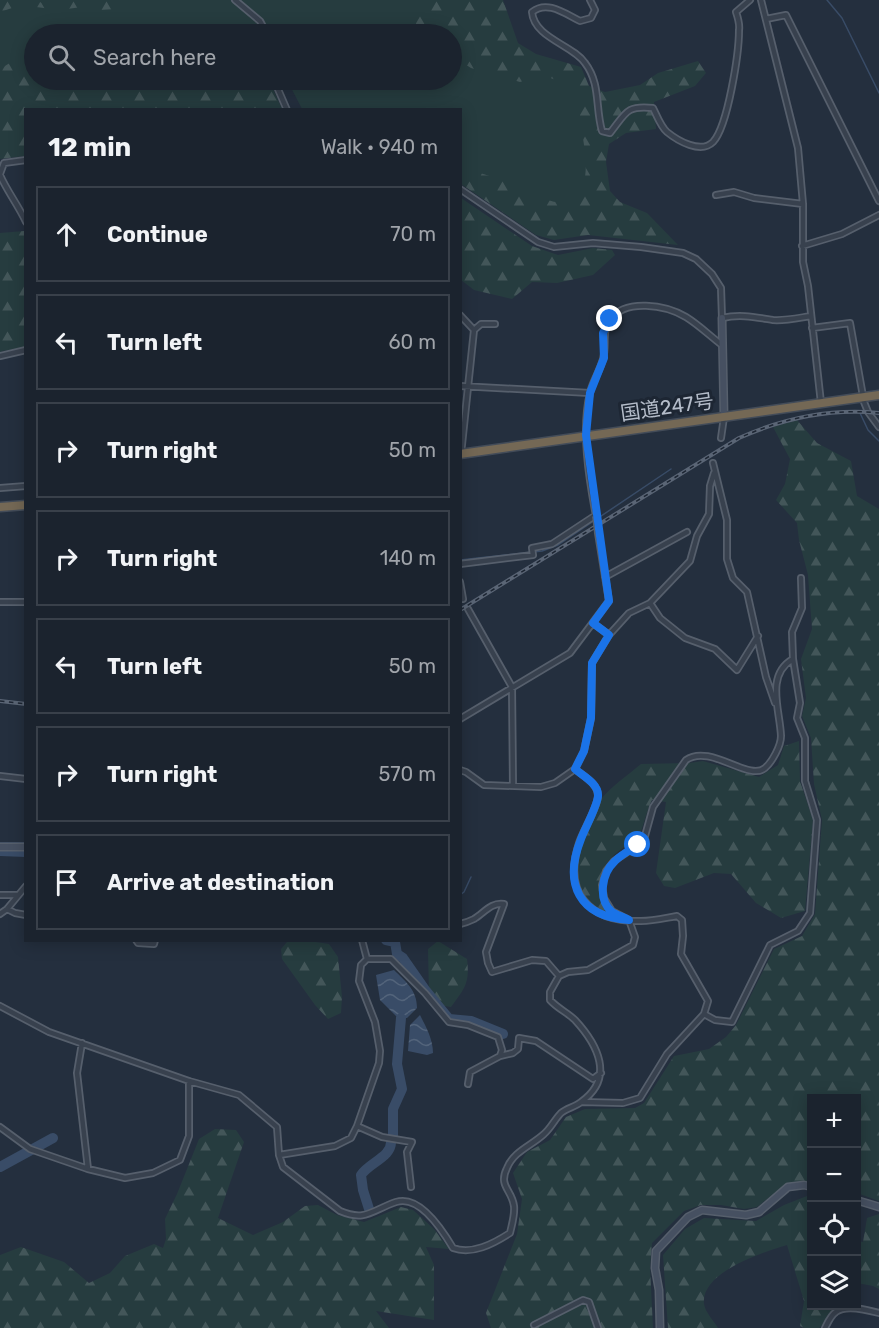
<!DOCTYPE html>
<meta charset="utf-8">
<style>
:root{--surface:#1b232e;--page:#242b36;--text:#f1f3f6;--muted:#a0a4aa;--line:#39404a}
body{margin:0;font-family:Rubik,"Noto Sans JP",sans-serif;background:var(--page);color:var(--text)}
.controls{position:absolute;right:18px;bottom:18px;display:grid;overflow:hidden;border-radius:0px;box-shadow:0 3px 15px #0003}
.controls button{width:54px;height:54px;display:grid;place-items:center;padding:0;border:0;border-bottom:2px solid var(--line);background:var(--surface);color:var(--text);font:30px sans-serif}
.stop{position:absolute;width:18px;height:18px;margin:-14px;border:4px solid #1a73e8;border-radius:50%;background:#fff}
.stop.end{background:#1a73e8;border-color:#fff;box-shadow:0 2px 6px #0008}
.list{margin:0;padding:0;list-style:none}
h2{display:flex;justify-content:space-between;align-items:center;height:78px;margin:0;padding:0 24px;font-size:26px}
h2 small{font-size:20px;font-weight:400;color:var(--muted)}
.list li{display:grid;grid-template-columns:39px 1fr auto;gap:18px;align-items:center;box-sizing:border-box;height:96px;margin:0 12px 12px;padding:0 12px;border:2px solid var(--line);border-radius:0px}
.list b{display:block;font-size:22px;white-space:nowrap}
.list em{font-size:20px;font-style:normal;color:var(--muted)}
.icon{flex:none;width:33px;height:33px;fill:none;stroke:currentColor;stroke-width:2;stroke-linecap:round;stroke-linejoin:round}
.map{position:relative;flex:none;width:879px;height:1328px;overflow:hidden}
.search{position:absolute;background:var(--surface);box-shadow:0 3px 15px #0003;left:24px;top:24px;width:438px;height:66px;display:flex;align-items:center;gap:15px;box-sizing:border-box;padding:0 21px;border-radius:33px;color:var(--muted);font-size:22px}
.panel{position:absolute;background:var(--surface);box-shadow:0 3px 15px #0003;left:24px;top:108px;width:438px;height:834px;border-radius:0px}
.map>svg:first-child{display:block}
</style>
<div class="map">
<svg width="879" height="1328" viewBox="0 0 879 1328">
<defs>
<pattern id="forest-firs" width="22" height="20" patternUnits="userSpaceOnUse" patternTransform="scale(1.5)"><rect width="22" height="20" fill="#263c3f"/><path d="M5 1l3.5 6h-7zM16 11l3.5 6h-7z" fill="#435659"/></pattern>
<pattern id="water-waves" width="16" height="10" patternUnits="userSpaceOnUse" patternTransform="scale(1.5)"><rect width="16" height="10" fill="#394c67"/><path d="M0 5q4-4 8 0t8 0" fill="none" stroke="#53647b"/></pattern>
</defs>
<rect width="100%" height="100%" fill="#242f3e"/>
<path fill="#263c3f" d="M0 0H416L432 34H34V75L0 80Z
M452 49 543 70 569 79 584 96 588 136 585 195 556 206 461 173 460 110 302 109 287 80H452Z"/>
<path fill="url(#forest-firs)" d="M5 0H36L42 3 56 0H133L116 9 99 10 82 7 59 10 21 5 0 12V4Z
M410 0H503L518 43 536 54 581 67 589 86 605 92 640 85 658 73 698 61 706 73 695 86 654 102 656 129 626 133 609 144 606 162 610 191 620 202 647 213 678 245 588 235 554 240 536 235 461 184V168C485 173 508 183 531 192 538 195 549 202 557 202 573 202 582 192 585 177 589 151 577 124 580 98L566 84 543 75 520 82 471 68 452 56V34H424L417 28Z
M13 61 34 64V80H269L282 109 26 110 25 156 0 159V69Z
M461 198 532 246 558 255 593 248 612 250 615 255 593 275 557 283 532 282 512 299 474 290 461 280Z
M24 231 25 348 2 351 0 354V233Z
M797 420 817 443 851 461 857 496 879 509V1201L857 1193 856 1098H812L811 1181 787 1183 757 1207 744 1209 721 1205H701L684 1211 652 1243 650 1267 653 1328H491L486 1313 517 1234 522 1199 513 1173 527 1152 550 1140 566 1117 585 1109 635 1108 644 1103 674 1056 709 1049 726 1037 736 1025 774 949 802 936 815 914 822 820 814 784 811 738 802 716 806 698 801 659 812 629 808 575 799 540 797 523 776 500 785 484 790 459 773 427Z
M799 741 800 781 813 820 805 911 781 918 756 903 731 874 714 873 675 888 664 886 656 873 666 802 652 800C648 807 642 831 639 836 634 841 625 846 620 850 595 869 596 887 608 913 567 893 573 864 589 827 593 818 596 805 602 798 613 785 628 775 641 764L689 763 703 761 759 777 778 765 784 746Z
M309 941 329 944 338 957 342 997 341 1013 328 1019 315 1005 282 959 281 949 287 942Z
M438 941 467 959C470 983 465 988 451 1007L439 1005 429 993 428 949Z
M215 1129 236 1130 244 1142 218 1218 253 1235 283 1222 305 1206 318 1205 337 1215 364 1222 401 1207 413 1210 434 1229 449 1249 426 1247 434 1265V1320L376 1311 389 1328H0V1255L21 1247 64 1262 89 1283 110 1273 125 1256 154 1244 163 1248 166 1239 165 1219 177 1194 199 1139Z
M807 1196 812 1200V1306H834L825 1323 819 1328H804L800 1326 804 1301 787 1245C764 1252 700 1272 704 1304 705 1312 714 1321 718 1328H668L663 1255 685 1229 704 1218 756 1221 784 1205Z
M879 1214V1289L873 1286 857 1283 856 1241 863 1242 867 1218Z"/>
<path fill="url(#water-waves)" d="M394 970C406 982 417 990 417 1008L407 1018H398L380 1000 376 975Z
M420 1015C426 1027 433 1039 433 1053L427 1055 408 1051 410 1025Z"/>
<g fill="none" stroke-linecap="round" stroke-linejoin="round">
<path stroke="#394c67" stroke-width="1.5" d="M827 0 842 18 879 93
M860 413 868 430 879 441
M460 560 542 551 558 545 671 469
M0 605H26
M0 843H26
M460 895 464 892 471 877"/>
<path stroke="#394c67" stroke-width="10" d="M0 851 26 852
M386 940 395 942 397 954 403 958 426 991 449 1019 471 1021 503 1034
M393 1136V1109L402 1089 397 1064 401 1018
M0 1167 53 1138
M369 1209 363 1190 361 1175C370 1162 392 1157 391 1141"/>
<g stroke="#565f6c" stroke-width="8">
<path id="street" d="M235 0 260 21 267 34
M590 0 595 10 591 18 580 21C564 13 547 0 532 12 534 38 573 45 585 63 601 84 595 107 602 131L610 133C626 113 626 105 653 108 657 116 661 127 667 132 678 141 701 154 713 142 728 126 739 53 739 30 740 24 738 18 736 12L750 0
M761 0 798 148 803 204V262L808 286 821 403
M766 19 786 15 879 201
M274 80 287 110
M0 174 4 163 26 160
M0 175C7 191 18 205 26 222
M460 189 538 242 554 247 593 243 641 247 683 253 696 259 712 274 721 288 722 318C740 314 754 317 773 320 785 321 798 318 811 316
M716 195 734 192 754 198 803 204
M802 246 842 234 879 215
M460 315 474 330
M812 328 850 323 864 402 868 412 879 427
M0 356 26 350
M460 386 590 393
M721 438 724 417
M461 454 474 330 481 324H495
M713 463 727 520V559L733 578 747 592 766 677 775 703
M0 488 26 486
M596 516C589 479 581 430 590 393 592 382 600 371 603 359 607 345 601 333 610 320 625 298 666 305 686 317 699 325 710 336 722 345
M460 564 533 555 532 548 552 544 596 515
M605 577 687 532
M460 582 463 599
M0 602H26
M650 603 660 618 685 638 715 649 737 670 758 636
M468 609 512 687 513 786
M593 623 609 635
M793 659 792 632 802 608 801 578
M460 719 570 653 609 601 598 533
M575 769C583 776 598 783 598 796 598 806 583 831 579 843 563 893 589 922 641 921 653 921 665 918 677 916L682 920 683 936 681 954 708 1001 704 1014 667 1054 640 1098 623 1103 582 1102
M460 770 466 772 484 785 541 787 555 783 575 769 584 751 591 718 592 663 609 635 629 613 650 603 690 561 697 536 709 514 710 486 714 473
M0 776 26 779
M0 895H18
M7 909 15 913 26 915
M0 914 7 909 26 886
M460 924C465 923 470 921 474 919 484 913 491 902 504 904L486 952 488 963 492 972 532 960 546 961 559 976
M136 940 138 943 154 944 155 940
M367 959H391L425 993 449 1022 468 1025 498 1037 502 1050 500 1056 470 1072 468 1084
M0 1006 49 1032 189 1081 239 1095 277 1127 279 1155 283 1167 340 1211C366 1222 372 1210 396 1202 420 1194 443 1231 453 1248 472 1255 493 1244 510 1233 512 1224 515 1215 514 1206 512 1190 498 1186 507 1168 514 1151 531 1146 544 1134 551 1128 555 1119 561 1113 567 1108 575 1107 581 1102 615 1078 598 1045 575 1020 568 1013 557 1008 550 1000V992L559 976 568 972 588 970 633 945 635 937 629 920 612 911 604 898 602 885 606 871 614 861 638 845 645 836 653 807 686 760C710 743 749 782 765 768 772 762 781 746 781 736 780 710 765 675 793 659L800 703 797 718 805 738V781L817 820 810 913 798 931 770 945 732 1022 715 1020 704 1014
M82 1043 77 1073 88 1169
M500 1056 513 1053 518 1049 519 1038 536 1041 593 1079 601 1073
M357 1126 382 1137 412 1142 407 1152 411 1187
M0 1127 30 1149 88 1169 125 1178 153 1173 180 1160 189 1136V1081
M279 1155 335 1146 351 1138 357 1126 379 1063 380 1051 375 1022 359 981 361 965 367 959 362 940
M534 1325 583 1300 589 1302 598 1328
M825 1328C828 1322 831 1315 836 1312 846 1304 868 1310 879 1313"/>
</g>
<g stroke="#565f6c" stroke-width="9">
<path id="secondary" d="M722 318 724 416
M0 847H26
M856 1200 879 1207
M660 1328 659 1290 655 1268 656 1251 688 1217 702 1210 746 1215 759 1212 788 1187 804 1185 812 1187"/>
</g>
<g stroke="#434c59" stroke-width="11">
<path id="highway" d="M460 454 879 395
M0 507 26 505"/>
</g>
<use href="#street" stroke="#38414e" stroke-width="4.5"/>
<use href="#secondary" stroke="#465061" stroke-width="6"/>
<use href="#highway" stroke="#746855" stroke-width="8"/>
<g stroke="#5a6575" stroke-width="4">
<path id="rail" d="M460 610 739 438C784 418 829 408 879 413
M0 701 26 704"/>
</g>
<use href="#rail" stroke="#1d2633" stroke-width="1.5" stroke-dasharray="4.5" stroke-linecap="butt"/>
<g stroke="#565f6c" stroke-width="8" stroke-linecap="butt">
<path id="street-bridge" d="M596 516 598 533"/>
</g>
<use href="#street-bridge" stroke="#38414e" stroke-width="4.5"/>
</g>
<g fill="none" stroke-linecap="round" stroke-linejoin="round">
<path stroke="#1a73e8" stroke-width="8" d="M610 319 603 333 604 358 590 393 586 435 609 601 593 623 609 635 592 663 591 718 584 751 575 769C583 776 599 784 598 796 597 807 585 828 581 839 563 884 579 917 629 920 624 917 616 915 612 912 597 899 602 873 615 861 621 855 630 850 638 845"/>
</g>
<g text-anchor="middle" dominant-baseline="central" stroke-width="6" stroke-linejoin="round" paint-order="stroke">
<g font-size="20" fill="#b4bcc9" stroke="#1d2633">
<text transform="translate(667 407) rotate(-8)">国道247号</text>
</g>
</g>
</svg>
<div class="controls">
<button>+</button>
<button>−</button>
<button><svg class="icon" aria-label="locate" viewBox="0 0 24 24"><circle cx="12" cy="12" r="6"/><path d="M12 2v4M12 18v4M2 12h4M18 12h4"/></svg></button>
<button><svg class="icon" aria-label="layers" viewBox="0 0 24 24"><path d="M12 4l9 5-9 5-9-5zM3 14l9 5 9-5"/></svg></button>
</div>
<div class="stop" style="left:638px;top:845px"></div>
<div class="stop end" style="left:610px;top:319px"></div>
<div class="search"><svg class="icon" aria-label="search" viewBox="0 0 24 24"><circle cx="10" cy="10" r="6"/><path d="M15 15l6 6"/></svg>Search here</div>
<section class="panel">
<h2>12 min<small>Walk · 940 m</small></h2>
<ul class="list">
<li><svg class="icon" aria-label="ahead" viewBox="0 0 24 24"><path d="M12 20V5M6 11l6-6 6 6"/></svg><div><b>Continue</b></div><em>70 m</em></li>
<li><svg class="icon" aria-label="left" viewBox="0 0 24 24"><path d="M17 20v-9H6M10 6l-5 5 5 5"/></svg><div><b>Turn left</b></div><em>60 m</em></li>
<li><svg class="icon" aria-label="right" viewBox="0 0 24 24"><path d="M7 20v-9h11M14 6l5 5-5 5"/></svg><div><b>Turn right</b></div><em>50 m</em></li>
<li><svg class="icon" aria-label="right" viewBox="0 0 24 24"><path d="M7 20v-9h11M14 6l5 5-5 5"/></svg><div><b>Turn right</b></div><em>140 m</em></li>
<li><svg class="icon" aria-label="left" viewBox="0 0 24 24"><path d="M17 20v-9H6M10 6l-5 5 5 5"/></svg><div><b>Turn left</b></div><em>50 m</em></li>
<li><svg class="icon" aria-label="right" viewBox="0 0 24 24"><path d="M7 20v-9h11M14 6l5 5-5 5"/></svg><div><b>Turn right</b></div><em>570 m</em></li>
<li><svg class="icon" aria-label="arrive" viewBox="0 0 24 24"><path d="M6 21V4h12l-3 4 3 4H6"/></svg><div><b>Arrive at destination</b></div></li>
</ul>
</section>
</div>
